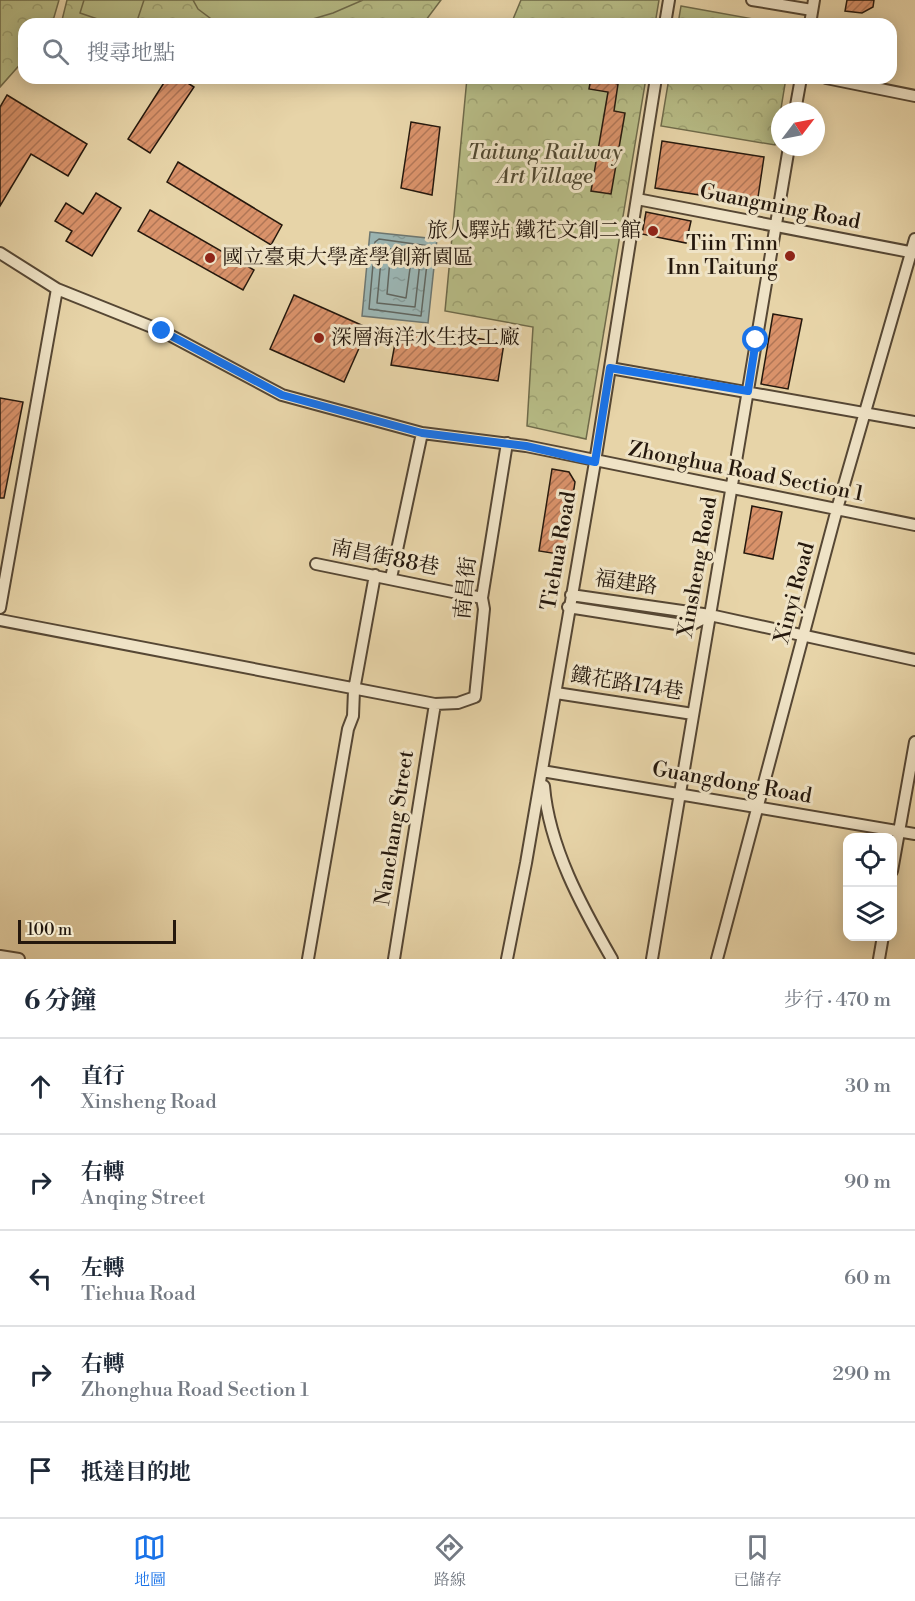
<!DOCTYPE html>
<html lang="zh-TW">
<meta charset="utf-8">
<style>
:root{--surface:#fff;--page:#f6f6f7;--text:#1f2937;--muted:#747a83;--line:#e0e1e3;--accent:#1a73e8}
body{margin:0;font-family:"Libre Bodoni","Noto Serif TC",serif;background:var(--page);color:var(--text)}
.controls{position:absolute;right:18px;bottom:18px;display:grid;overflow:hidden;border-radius:12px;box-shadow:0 3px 15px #0003}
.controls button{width:54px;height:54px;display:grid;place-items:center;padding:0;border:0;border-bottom:2px solid var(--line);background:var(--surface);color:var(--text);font:30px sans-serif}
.compass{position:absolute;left:771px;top:102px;width:54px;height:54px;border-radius:50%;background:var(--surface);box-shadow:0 3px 15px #0003;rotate:58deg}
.scale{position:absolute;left:18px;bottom:15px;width:158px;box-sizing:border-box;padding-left:6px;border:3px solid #25180d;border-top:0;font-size:16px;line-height:21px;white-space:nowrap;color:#25180d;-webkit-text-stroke:4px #efe3c6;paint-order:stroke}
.stop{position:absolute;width:18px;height:18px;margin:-14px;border:4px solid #1a73e8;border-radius:50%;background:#fff}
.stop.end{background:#1a73e8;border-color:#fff;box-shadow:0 2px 6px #0008}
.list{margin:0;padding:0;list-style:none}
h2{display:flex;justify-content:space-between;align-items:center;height:78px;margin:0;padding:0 24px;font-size:26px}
h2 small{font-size:20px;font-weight:400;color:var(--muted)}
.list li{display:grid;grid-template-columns:39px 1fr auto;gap:18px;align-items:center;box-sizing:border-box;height:96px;padding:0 24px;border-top:2px solid var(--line)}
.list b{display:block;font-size:22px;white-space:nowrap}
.list p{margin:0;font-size:20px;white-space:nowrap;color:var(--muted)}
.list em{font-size:20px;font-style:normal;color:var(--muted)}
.icon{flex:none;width:33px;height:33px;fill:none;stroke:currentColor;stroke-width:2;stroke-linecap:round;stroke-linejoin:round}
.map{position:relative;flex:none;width:915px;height:959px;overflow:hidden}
.search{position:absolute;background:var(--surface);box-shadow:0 3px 15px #0003;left:18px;right:18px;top:18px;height:66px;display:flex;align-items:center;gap:15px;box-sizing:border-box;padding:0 21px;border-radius:18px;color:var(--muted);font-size:22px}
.sheet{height:558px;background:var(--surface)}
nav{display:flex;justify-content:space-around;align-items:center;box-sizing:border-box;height:84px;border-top:2px solid var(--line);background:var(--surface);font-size:16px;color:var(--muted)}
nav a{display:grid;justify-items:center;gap:3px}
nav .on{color:var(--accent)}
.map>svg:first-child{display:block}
</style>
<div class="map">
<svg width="915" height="959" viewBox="0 0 915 959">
<defs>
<pattern id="forest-crowns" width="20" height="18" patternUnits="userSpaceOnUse" patternTransform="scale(1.5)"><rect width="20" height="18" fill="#b7bc86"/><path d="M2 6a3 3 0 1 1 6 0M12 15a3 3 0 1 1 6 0" fill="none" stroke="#9da172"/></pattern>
<pattern id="water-ripples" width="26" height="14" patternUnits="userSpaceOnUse" patternTransform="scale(1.5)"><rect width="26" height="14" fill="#9bb5b3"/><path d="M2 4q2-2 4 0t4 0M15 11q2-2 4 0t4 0" fill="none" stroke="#859b99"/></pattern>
<pattern id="building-hatch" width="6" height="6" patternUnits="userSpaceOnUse" patternTransform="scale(1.5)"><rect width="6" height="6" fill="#d9926a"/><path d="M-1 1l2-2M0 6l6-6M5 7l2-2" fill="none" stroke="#b07656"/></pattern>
</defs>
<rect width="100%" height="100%" fill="#e7d4a8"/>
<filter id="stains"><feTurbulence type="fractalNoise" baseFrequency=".00333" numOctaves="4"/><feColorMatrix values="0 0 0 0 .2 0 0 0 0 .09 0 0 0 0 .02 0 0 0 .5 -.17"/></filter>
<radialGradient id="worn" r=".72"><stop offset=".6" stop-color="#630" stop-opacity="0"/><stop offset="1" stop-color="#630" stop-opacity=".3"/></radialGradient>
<path fill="url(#forest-crowns)" stroke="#6e6a4a" stroke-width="1.5" d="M0 0H59L52 24H24V60L0 87Z
M67 0H441L423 24H71L62 20Z
M521 0H659L655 24H511Z
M681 6 759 20 758 24H678Z
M467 78H646L586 439 527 426 533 327 445 311Z
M669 78H786L775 145 661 126Z"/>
<path fill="#b7bc86" stroke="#6e6a4a" stroke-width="1.5" d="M84 0H144L136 24H112L80 13Z
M193 0H363L333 13 296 24H218L198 9Z"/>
<path fill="url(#water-ripples)" stroke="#6c7671" stroke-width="1.5" d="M370 232 437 239 428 323 362 316Z"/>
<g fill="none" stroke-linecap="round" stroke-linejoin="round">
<path stroke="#606660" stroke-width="1.5" d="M379 239 429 246 421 316 369 309 375 242Z
M385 248 421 253 415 307 377 303 382 250Z
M393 257 411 261 406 298 387 294 390 260Z"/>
</g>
<path fill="url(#building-hatch)" stroke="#25180d" stroke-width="1.5" d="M847 0H874L873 7 862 13 845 11Z
M167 78H180L194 87 150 153 128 139Z
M591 78 618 84 614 111 625 113 611 194 591 191 608 92 589 89Z
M7 95 87 144 68 176 31 154 0 206V107Z
M411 122 440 127 432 195 401 188Z
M662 141 764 157 757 204 655 188Z
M178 162 282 225 271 245 167 182Z
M96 193 121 208 92 256 66 241 72 231 55 221 66 203 83 214Z
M150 210 254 270 243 290 138 231Z
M646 212 691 221 686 243 642 234Z
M294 295 368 328 344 382 270 349Z
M773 314 802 319 788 389 761 384Z
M398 327 432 333V330L504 343 498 381 391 365Z
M0 398 23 402 4 498H0Z
M552 469 569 472 575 482 564 555 539 551Z
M752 506 782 512 773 559 744 553Z"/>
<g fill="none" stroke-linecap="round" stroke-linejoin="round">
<g stroke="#564734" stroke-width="14">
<path id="minor" d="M752 0 812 10
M665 24 669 0
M810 24 814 0
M826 78 915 96
M795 111 801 78
M637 199 915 253
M0 253 57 289 162 331 282 395 422 433 526 446 915 525
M610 368 915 422
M316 564 482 598
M391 578 422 433
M571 595 710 615 915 660
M568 607 689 626 710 615
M0 608 57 289
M0 620 435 704 458 703 475 697 484 609 482 598 507 443
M556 693 693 714
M542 771 915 834
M544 786C549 847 582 907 612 959
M892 871 915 742
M0 956 19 959
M308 959 348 729 353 716 354 690 375 575
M394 959 435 704
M507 959 526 863 595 462 656 78
M652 959 789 147
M717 959 837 509 915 239
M879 959 883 936"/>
</g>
<use href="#minor" stroke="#efe3c6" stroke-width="10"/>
</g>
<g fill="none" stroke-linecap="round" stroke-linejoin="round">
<path stroke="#1a73e8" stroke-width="8" d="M162 331 282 395 422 433 526 446 595 462 610 368 748 391 756 340"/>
</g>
<g fill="#8f2418" stroke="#efe3c6" stroke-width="2">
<circle cx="653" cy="231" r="6"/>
<circle cx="790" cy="256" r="6"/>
<circle cx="210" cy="258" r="6"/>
<circle cx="319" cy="338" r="6"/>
</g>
<g text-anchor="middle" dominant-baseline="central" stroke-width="6" stroke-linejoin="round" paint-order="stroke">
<g font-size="21" font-style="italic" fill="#514931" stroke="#efe3c6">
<text x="545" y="153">Taitung Railway<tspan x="545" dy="24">Art Village</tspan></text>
</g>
<g font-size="21" fill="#25180d" stroke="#efe3c6">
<text transform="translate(780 207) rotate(11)">Guangming Road</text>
<text transform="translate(746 472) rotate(11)">Zhonghua Road Section 1</text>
<text transform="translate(559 551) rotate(-80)">Tiehua Road</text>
<text transform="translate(385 558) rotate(11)">南昌街88巷</text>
<text transform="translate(698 567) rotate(-80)">Xinsheng Road</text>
<text transform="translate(626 583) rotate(8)">福建路</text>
<text transform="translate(466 588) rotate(-84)">南昌街</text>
<text transform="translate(795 593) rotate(-75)">Xinyi Road</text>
<text transform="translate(627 684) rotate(9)">鐵花路174巷</text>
<text transform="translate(732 783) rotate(10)">Guangdong Road</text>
<text transform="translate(395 828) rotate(-81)">Nanchang Street</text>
</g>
<g font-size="21" fill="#25180d" stroke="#efe3c6" text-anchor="end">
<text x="641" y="231">旅人驛站 鐵花文創二館</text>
<text x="778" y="244">Tiin Tinn<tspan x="778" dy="24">Inn Taitung</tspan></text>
<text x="222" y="258" text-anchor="start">國立臺東大學產學創新園區</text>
<text x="331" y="338" text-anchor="start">深層海洋水生技工廠</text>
</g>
</g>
<rect width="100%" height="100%" filter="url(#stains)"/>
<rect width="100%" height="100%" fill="url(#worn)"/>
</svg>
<div class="controls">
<button><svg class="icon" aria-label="locate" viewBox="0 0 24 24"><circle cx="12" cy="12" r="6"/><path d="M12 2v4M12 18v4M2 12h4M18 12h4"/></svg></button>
<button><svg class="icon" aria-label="layers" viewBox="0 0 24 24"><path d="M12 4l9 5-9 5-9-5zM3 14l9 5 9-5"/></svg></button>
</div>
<svg class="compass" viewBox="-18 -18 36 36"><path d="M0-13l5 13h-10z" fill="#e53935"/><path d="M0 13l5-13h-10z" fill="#747a83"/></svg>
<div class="scale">100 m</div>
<div class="stop" style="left:756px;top:340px"></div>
<div class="stop end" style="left:162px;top:331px"></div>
<div class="search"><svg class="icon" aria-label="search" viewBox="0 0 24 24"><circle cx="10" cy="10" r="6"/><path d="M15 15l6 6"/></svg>搜尋地點</div>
</div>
<section class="sheet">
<h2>6 分鐘<small>步行 · 470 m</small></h2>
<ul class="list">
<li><svg class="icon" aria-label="ahead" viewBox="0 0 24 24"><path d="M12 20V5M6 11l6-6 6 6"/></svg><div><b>直行</b><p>Xinsheng Road</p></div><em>30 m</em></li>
<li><svg class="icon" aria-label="right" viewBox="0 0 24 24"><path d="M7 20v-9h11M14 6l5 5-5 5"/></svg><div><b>右轉</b><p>Anqing Street</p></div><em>90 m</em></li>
<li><svg class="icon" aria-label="left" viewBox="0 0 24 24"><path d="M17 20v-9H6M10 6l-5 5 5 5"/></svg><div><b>左轉</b><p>Tiehua Road</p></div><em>60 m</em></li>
<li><svg class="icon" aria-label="right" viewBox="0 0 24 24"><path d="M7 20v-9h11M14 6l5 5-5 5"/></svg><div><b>右轉</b><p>Zhonghua Road Section 1</p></div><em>290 m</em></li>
<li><svg class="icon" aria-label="arrive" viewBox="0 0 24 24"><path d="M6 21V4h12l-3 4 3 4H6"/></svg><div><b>抵達目的地</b></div></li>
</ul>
</section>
<nav>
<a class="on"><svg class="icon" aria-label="map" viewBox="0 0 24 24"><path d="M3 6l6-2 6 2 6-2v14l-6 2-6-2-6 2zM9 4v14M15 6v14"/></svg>地圖</a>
<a><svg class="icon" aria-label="directions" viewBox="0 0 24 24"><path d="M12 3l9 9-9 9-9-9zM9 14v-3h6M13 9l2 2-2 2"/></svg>路線</a>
<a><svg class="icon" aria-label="saved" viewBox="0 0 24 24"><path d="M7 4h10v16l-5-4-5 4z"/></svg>已儲存</a>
</nav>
